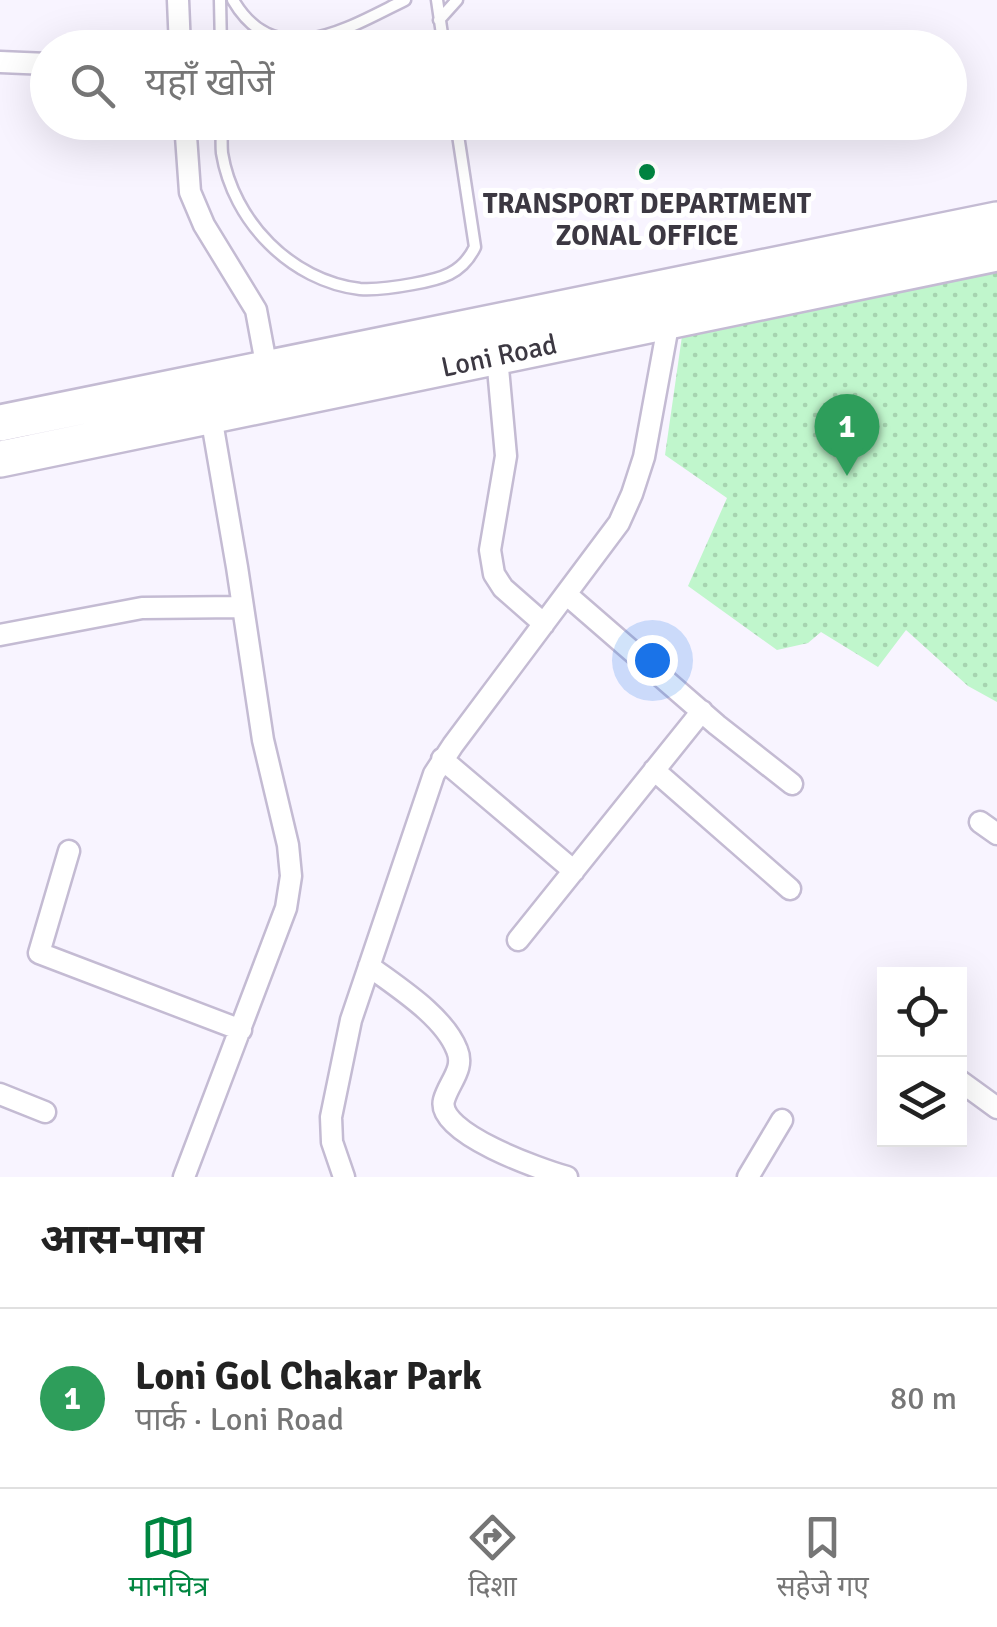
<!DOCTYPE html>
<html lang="hi">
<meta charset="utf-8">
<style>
:root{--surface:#fff;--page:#f2f2f2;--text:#222;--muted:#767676;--line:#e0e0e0;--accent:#008540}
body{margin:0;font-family:Signika,"Noto Sans Devanagari",sans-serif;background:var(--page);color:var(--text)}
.controls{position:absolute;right:30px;bottom:30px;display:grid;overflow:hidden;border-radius:0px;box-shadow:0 10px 40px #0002}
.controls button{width:90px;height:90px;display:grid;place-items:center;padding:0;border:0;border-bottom:2px solid var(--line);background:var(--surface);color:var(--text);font:50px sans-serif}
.you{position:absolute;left:652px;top:660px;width:35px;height:35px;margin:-25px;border:8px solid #fff;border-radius:50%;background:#1a73e8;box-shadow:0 0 0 15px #1a73e833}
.badge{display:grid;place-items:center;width:65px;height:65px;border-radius:50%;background:var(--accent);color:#fff;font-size:32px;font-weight:700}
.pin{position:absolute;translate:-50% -82px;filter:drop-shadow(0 2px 5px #0008)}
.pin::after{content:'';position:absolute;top:52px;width:35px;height:30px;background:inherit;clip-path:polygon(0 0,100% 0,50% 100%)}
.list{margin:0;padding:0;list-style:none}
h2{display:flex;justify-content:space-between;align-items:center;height:130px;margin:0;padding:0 40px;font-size:42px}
h2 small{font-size:32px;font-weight:400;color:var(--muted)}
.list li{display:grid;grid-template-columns:65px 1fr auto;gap:30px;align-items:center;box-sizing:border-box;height:180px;padding:0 40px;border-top:2px solid var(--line)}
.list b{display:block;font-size:38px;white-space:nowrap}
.list p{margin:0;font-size:32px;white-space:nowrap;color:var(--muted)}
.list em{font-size:32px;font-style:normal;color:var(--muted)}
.icon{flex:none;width:55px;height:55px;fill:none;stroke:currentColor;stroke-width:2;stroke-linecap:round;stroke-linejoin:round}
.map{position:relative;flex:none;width:997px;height:1177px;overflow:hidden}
.search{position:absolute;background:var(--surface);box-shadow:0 10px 40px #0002;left:30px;right:30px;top:30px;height:110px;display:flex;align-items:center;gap:25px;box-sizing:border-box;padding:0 35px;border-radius:55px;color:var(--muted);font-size:38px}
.sheet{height:310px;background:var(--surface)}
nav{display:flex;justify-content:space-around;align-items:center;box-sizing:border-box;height:140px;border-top:2px solid var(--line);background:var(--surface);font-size:28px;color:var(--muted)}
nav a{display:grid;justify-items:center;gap:5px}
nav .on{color:var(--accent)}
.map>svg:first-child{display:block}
</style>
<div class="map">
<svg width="997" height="1177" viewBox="0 0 997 1177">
<defs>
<pattern id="park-dots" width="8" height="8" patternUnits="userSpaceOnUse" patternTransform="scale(2.5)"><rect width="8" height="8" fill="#c0f6cc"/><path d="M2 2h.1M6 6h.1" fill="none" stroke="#a6d4b0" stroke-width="1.8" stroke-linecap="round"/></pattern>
</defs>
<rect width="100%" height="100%" fill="#f8f4ff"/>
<path fill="url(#park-dots)" d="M997 267V702L968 686 906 630 878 667 821 632 808 643 777 650 688 586 727 498 665 455 682 336Z"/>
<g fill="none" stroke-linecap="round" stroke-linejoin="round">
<g stroke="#c4bbd3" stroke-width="15">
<path id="lane" d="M220 0 221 48
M233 0C276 74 348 28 405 0
M437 0 444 48
M439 20 457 0
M222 122C222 132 221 143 222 153 233 221 291 281 360 289 376 290 397 287 413 284 441 279 462 274 475 247L456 122"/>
</g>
<g stroke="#c4bbd3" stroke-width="25">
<path id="street" d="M178 0 180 48
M0 62 48 64
M185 122 190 192 204 225 256 310 267 369
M497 357 506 456 490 550 494 574 503 588 544 624
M566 594 717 725 792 784
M0 635 142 608 241 607
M442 759 574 871
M654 770 790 889
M980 822 997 834
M69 851 39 953 241 1030
M518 940 702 711
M369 966C397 987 444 1016 457 1050 465 1069 449 1082 444 1100 435 1133 542 1170 567 1177
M960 1081 997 1108
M0 1094 45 1112
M184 1177 286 908 291 876 288 845 263 740 237 567 211 416
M344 1177 332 1142 331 1117 351 1020 434 774 453 745 619 523 632 494 644 457 670 315
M748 1177 782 1120"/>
</g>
<g stroke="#c4bbd3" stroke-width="40">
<path id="highway" d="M0 423 997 220
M0 459 997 253"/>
</g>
<use href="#lane" stroke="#fff" stroke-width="10"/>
<use href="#street" stroke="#fff" stroke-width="20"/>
<use href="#highway" stroke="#fff" stroke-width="35"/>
</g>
<circle fill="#008540" stroke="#fff" stroke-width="4" cx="647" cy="172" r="10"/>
<g text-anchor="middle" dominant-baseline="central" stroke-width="10" stroke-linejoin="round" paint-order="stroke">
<g font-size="28" font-weight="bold" fill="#3c3842" stroke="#fff">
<text x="647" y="204">TRANSPORT DEPARTMENT<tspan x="647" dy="32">ZONAL OFFICE</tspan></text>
</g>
<g font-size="28" fill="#3c3842" stroke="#fff">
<text transform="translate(499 356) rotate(-12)">Loni Road</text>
</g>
</g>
</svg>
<div class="controls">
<button><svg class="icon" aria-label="locate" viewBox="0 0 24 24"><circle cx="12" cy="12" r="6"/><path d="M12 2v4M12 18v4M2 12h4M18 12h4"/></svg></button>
<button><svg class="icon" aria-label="layers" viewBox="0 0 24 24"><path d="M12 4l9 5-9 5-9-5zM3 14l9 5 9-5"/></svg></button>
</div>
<div class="you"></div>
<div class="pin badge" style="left:847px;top:476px;background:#2e9e5b">1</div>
<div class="search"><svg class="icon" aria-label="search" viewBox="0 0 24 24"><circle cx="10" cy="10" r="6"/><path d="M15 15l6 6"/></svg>यहाँ खोजें</div>
</div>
<section class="sheet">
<h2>आस-पास<small></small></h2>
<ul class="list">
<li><span class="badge" style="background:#2e9e5b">1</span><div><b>Loni Gol Chakar Park</b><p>पार्क · Loni Road</p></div><em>80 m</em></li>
</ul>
</section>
<nav>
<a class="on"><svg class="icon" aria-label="map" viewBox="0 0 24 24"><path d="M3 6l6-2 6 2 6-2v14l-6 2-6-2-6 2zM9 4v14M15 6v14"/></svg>मानचित्र</a>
<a><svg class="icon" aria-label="directions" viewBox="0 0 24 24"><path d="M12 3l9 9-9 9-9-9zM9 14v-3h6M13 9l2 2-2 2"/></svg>दिशा</a>
<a><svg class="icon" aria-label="saved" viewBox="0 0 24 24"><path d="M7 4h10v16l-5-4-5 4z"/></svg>सहेजे गए</a>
</nav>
